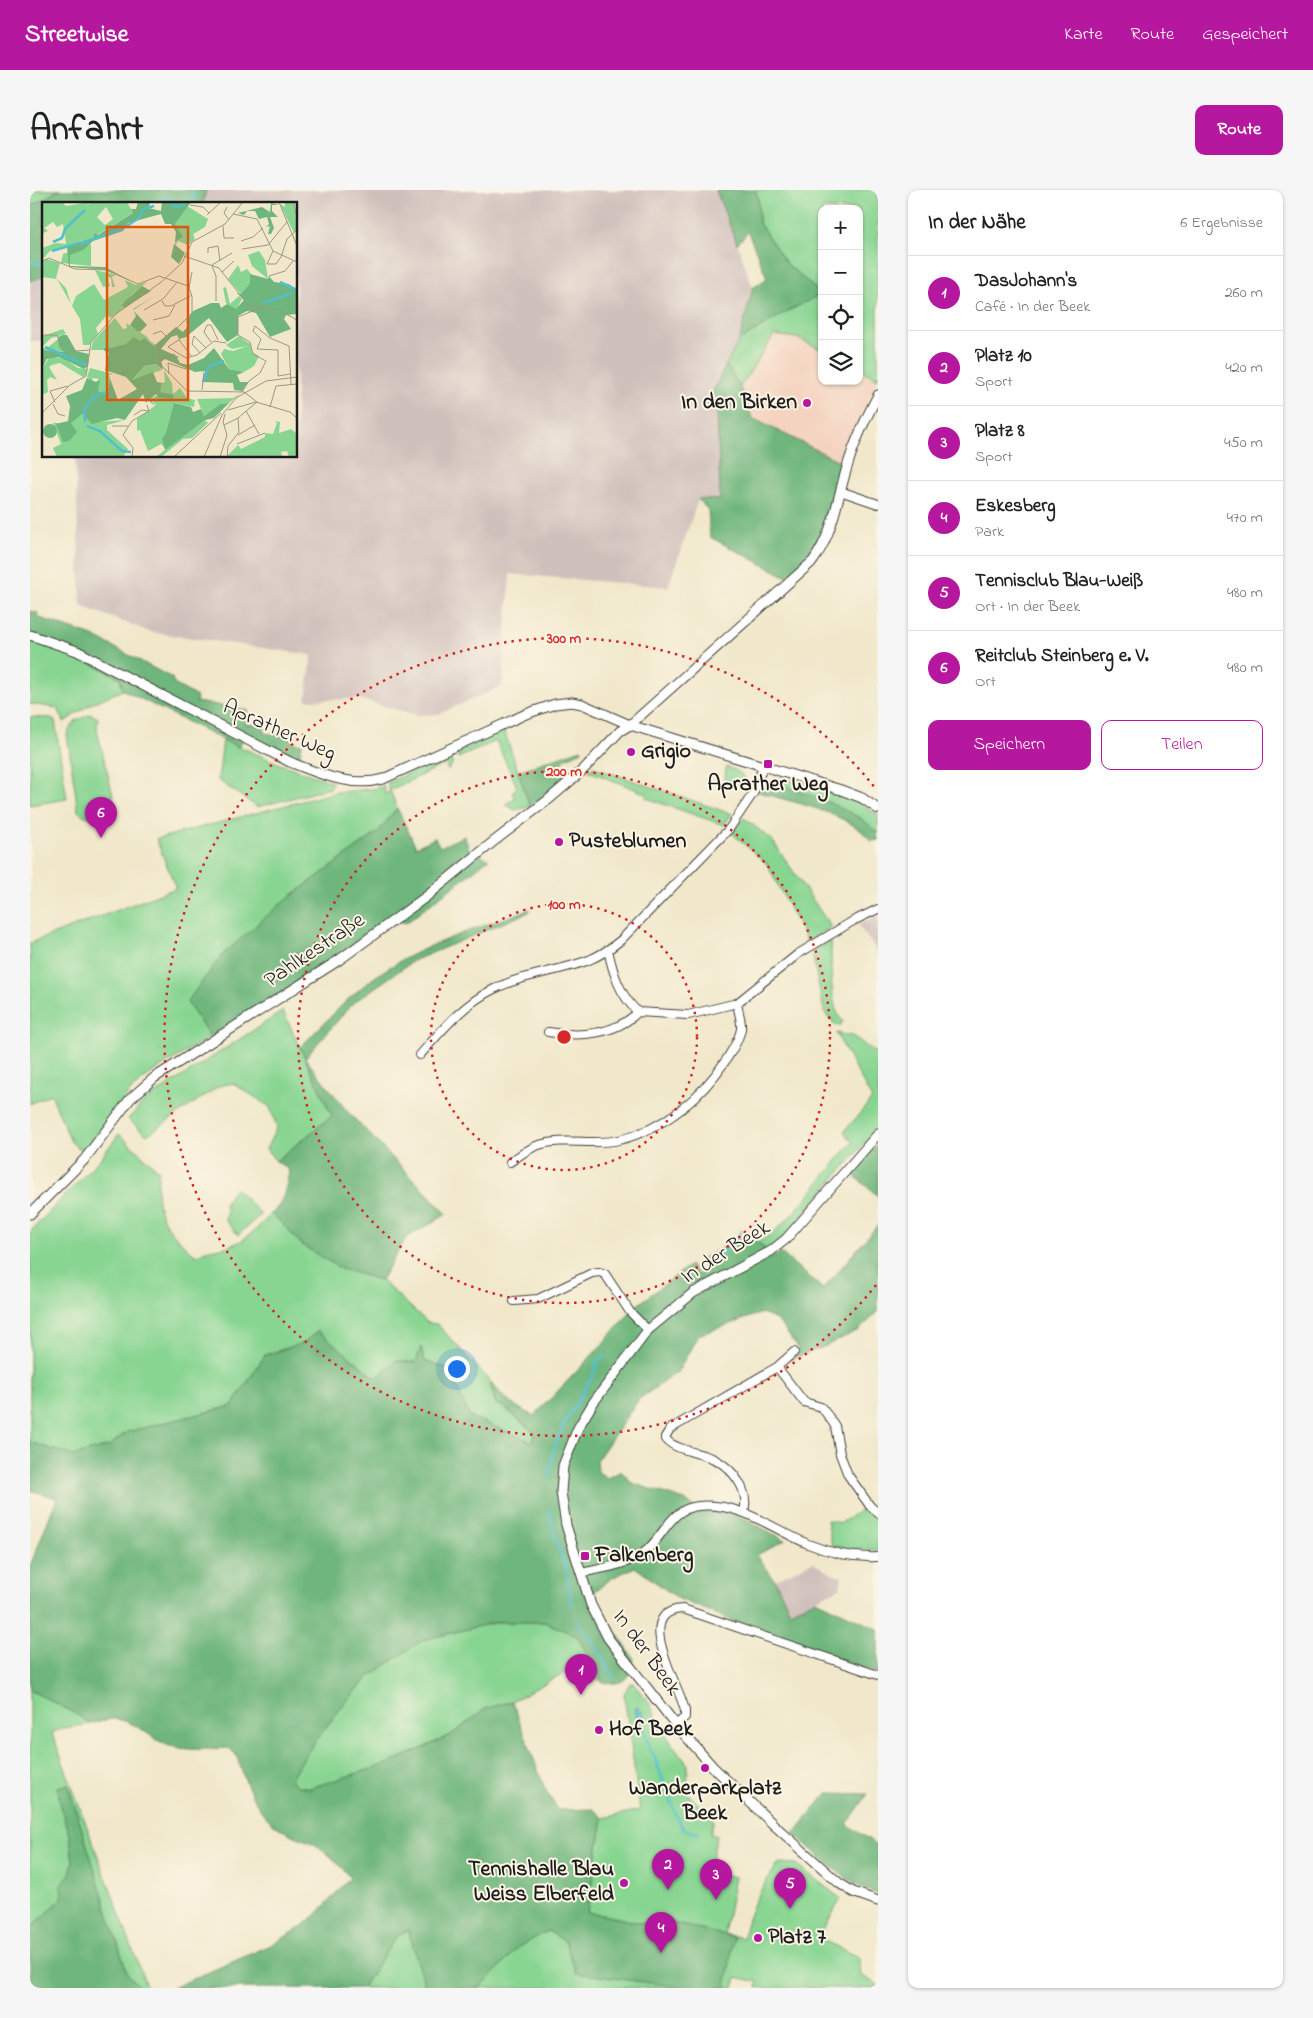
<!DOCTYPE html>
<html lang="de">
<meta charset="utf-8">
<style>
:root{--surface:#fff;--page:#f6f6f6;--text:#202124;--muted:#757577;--line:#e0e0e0;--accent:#b5179e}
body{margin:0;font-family:"Indie Flower",sans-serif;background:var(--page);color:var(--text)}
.controls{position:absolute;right:15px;top:15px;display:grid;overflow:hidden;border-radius:10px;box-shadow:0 1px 4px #0004}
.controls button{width:45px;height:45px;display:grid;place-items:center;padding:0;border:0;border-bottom:1px solid var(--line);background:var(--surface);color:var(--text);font:25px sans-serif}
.you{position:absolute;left:426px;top:1178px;width:18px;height:18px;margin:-12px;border:4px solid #fff;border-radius:50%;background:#1a73e8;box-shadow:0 0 0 8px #1a73e833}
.badge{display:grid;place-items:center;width:32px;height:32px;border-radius:50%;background:var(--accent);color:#fff;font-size:16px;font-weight:700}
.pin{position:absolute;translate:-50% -41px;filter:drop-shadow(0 1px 2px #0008)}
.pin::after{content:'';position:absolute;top:26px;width:18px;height:15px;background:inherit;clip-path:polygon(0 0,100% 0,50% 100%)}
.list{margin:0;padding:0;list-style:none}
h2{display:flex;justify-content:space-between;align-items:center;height:65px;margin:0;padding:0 20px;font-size:21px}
h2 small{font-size:16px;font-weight:400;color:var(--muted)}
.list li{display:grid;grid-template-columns:32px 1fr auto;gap:15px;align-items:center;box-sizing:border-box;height:75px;padding:0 20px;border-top:1px solid var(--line)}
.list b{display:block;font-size:19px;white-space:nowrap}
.list p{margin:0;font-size:16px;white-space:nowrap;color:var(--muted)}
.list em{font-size:16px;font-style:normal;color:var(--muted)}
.actions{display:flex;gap:10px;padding:15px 20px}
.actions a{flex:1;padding:11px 0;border:1px solid var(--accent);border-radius:10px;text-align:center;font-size:18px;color:var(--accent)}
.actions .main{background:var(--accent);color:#fff}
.icon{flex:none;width:28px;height:28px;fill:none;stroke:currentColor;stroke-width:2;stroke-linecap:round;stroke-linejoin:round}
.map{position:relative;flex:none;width:848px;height:1798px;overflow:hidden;border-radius:10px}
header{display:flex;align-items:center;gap:30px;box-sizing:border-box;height:70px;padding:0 25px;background:var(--accent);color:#fff}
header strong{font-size:24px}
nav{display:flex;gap:28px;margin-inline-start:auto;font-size:18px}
.intro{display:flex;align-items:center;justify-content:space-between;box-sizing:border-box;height:120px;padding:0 30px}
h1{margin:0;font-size:35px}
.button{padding:12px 22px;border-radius:10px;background:var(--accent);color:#fff;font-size:18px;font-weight:700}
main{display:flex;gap:30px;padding:0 30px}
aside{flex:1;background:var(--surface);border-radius:10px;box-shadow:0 1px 4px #0004}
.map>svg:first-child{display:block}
</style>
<header>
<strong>Streetwise</strong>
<nav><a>Karte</a><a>Route</a><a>Gespeichert</a></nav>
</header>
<div class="intro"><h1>Anfahrt</h1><a class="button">Route</a></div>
<main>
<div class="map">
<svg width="848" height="1798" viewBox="0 0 848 1798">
<rect width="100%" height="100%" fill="#fcf5e5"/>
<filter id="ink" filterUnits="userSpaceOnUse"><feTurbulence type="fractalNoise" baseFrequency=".02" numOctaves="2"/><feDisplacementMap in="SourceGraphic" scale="10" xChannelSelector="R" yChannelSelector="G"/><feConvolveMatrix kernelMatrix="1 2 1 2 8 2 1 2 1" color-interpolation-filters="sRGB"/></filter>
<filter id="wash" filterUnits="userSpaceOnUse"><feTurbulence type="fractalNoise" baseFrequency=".0096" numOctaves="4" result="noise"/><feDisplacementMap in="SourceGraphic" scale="20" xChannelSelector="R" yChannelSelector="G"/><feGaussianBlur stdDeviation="1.12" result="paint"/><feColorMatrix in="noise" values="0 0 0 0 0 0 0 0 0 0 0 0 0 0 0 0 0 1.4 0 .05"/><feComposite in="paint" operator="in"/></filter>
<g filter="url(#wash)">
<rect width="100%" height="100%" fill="#f1e8cb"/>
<path fill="#f4d3c0" d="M744 145 767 148 792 160V191H829V179L848 189 811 272 722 228 710 197Z"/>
<path fill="#d0c0bc" d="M176 0H686L693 14 723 98 709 151 677 214 687 217 690 310H668L638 397 480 384 472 496 409 524 387 525 329 509 276 510 282 465 120 442 51 416 45 266H266V14H173Z
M14 86V151H0V91Z
M848 726V762L828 735Z
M783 1372 804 1384 812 1386 810 1398 761 1421 745 1390 777 1374Z"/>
<path fill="#88d592" stroke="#527857" d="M0 0H29L0 17Z
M725 0H848V189L829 179V19H792V160L767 148 744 145 710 197 696 175 709 151 751 125 790 104 756 73 729 33 728 8Z
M0 450 51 469 90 488 93 500 62 513 34 532 28 518 0 514Z
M61 524 68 528 67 540 86 618C78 628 56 631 48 621L37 544 45 531Z
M0 527 21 528 25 531 37 609 0 615Z
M474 540 500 617 485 620 475 614 485 609 482 603 487 597 466 551 428 568V565L431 560Z
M193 550 250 574 302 592 301 598 227 617 188 590Z
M416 567 422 571V575L418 580 415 574 360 600 367 618 347 643 253 712 157 812 180 847 123 882 103 898 53 961 41 952 21 904 0 914V753L146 698 126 649 307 602 343 599 354 596 355 604 360 601 357 593Z
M563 577 702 624 694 635 616 608 617 604 559 581Z
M696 577C707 580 717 584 717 598L695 590Z
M751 587 825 610 848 625V643L829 627 749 594Z
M714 628 742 650 801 737 777 752 737 674 702 643Z
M801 750C802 769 798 819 813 831L810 836 805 835 801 829H799L794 821 782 762Z
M253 821 302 926 246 971 236 959 247 937 240 917 203 893 189 896 117 945 98 929 116 910Z
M806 843 823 846 848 865V938L756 1044 737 1061 728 1052C755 1042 800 976 823 952L814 942 842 909Z
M89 944 129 981C123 1025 134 1037 166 1066 178 1058 186 1060 199 1056 217 1051 230 1035 242 1023L272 1055 311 1079 351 1090 398 1133 407 1134 459 1190 466 1214 474 1217 505 1243 502 1252 439 1226 419 1179 395 1171 391 1158 386 1172 366 1171 346 1188 288 1141 273 1153 235 1165 202 1216 97 1242 79 1256 43 1266 0 1252V1042L70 969Z
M205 998 231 1024 208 1045 195 1030 197 1019 194 1015Z
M837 1316 848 1327V1360L821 1359 802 1355 797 1330 811 1333Z
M467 1432H515L547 1446 573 1492 543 1478 482 1511 455 1519 421 1545 360 1573 280 1598 268 1596 262 1591 263 1584 286 1550 314 1514 339 1487 392 1450Z
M600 1493H603L620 1514 632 1540 658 1575 657 1603 684 1630 680 1643 686 1646 680 1682 705 1687 694 1744 713 1748C720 1716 730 1699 749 1673L766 1674 811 1709 788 1748 829 1767 831 1785 848 1795V1798H727L728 1792 706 1787 704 1798H449L490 1756 518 1741 535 1751 546 1783 632 1742 692 1745 630 1730 622 1735 557 1722 573 1628 610 1620 594 1504Z
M0 1500 43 1522 60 1534 32 1538 22 1543 117 1798H111L97 1783 38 1595 28 1597 30 1616 40 1644 43 1672 40 1684 31 1695 32 1709 0 1739Z
M378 1739 396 1798H332L366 1747Z"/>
<path fill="#6eb67c" stroke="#45694c" d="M29 0H176L173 14H14V86L0 91V17Z
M686 0H725L728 8 729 33 756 73 791 104 751 125 709 151 723 98 737 88 718 42 707 54Z
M696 175 710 197 722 228 811 272 795 337 778 368 757 387 680 347 678 320 668 309 690 310 687 217 677 214Z
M0 421 8 423 7 427 63 446 142 488 144 494 167 507 166 512 218 520 216 534 235 536 234 543 257 546 258 540H260L261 552 272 554 269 569 245 559 216 545 208 557 93 500 90 488 51 469 0 450Z
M551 559 552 561 537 568 529 575 531 580 540 578 538 585 500 617 488 581Z
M743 593 749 594C770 602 848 626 848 650L841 651C819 622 763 613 729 602L733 597Z
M367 618 386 657 405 648 410 657 434 646 440 661 459 669 376 733 359 728 312 764 180 847 157 812 192 765 253 712 347 643Z
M500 719 499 722 383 771 323 813 275 868 317 921 417 1024 376 1048 351 1090 311 1079 272 1055 242 1023C254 1013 257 995 259 980L246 971 302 926 270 857C296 832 325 799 355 780 399 752 452 737 500 719Z
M848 953V1006L822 984Z
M848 1035V1122L829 1140 791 1158 758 1170 769 1159 748 1131 732 1123 668 1145 648 1182 609 1209 567 1270 568 1282 578 1288 591 1281 602 1293 655 1310 667 1320 705 1324 755 1350 727 1365 745 1390 760 1421 785 1410 848 1439V1483L744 1448 647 1408 605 1377 582 1388 564 1402 573 1422 604 1469C600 1489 593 1496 573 1492L547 1446 515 1432H467L392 1450 339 1487 314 1514 286 1550 263 1584 262 1591 268 1596 280 1598 360 1573 421 1545 455 1519 482 1511 515 1599 528 1620 563 1619 573 1628 557 1722 622 1735 629 1730 704 1747 696 1797 671 1798 661 1794 649 1797 546 1783 535 1751 518 1741 490 1756 450 1798H396L378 1740 366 1747 332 1798H142L241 1755 267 1740 285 1726 320 1688C311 1676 297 1661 284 1654 272 1648 259 1645 248 1637 225 1622 215 1590 206 1565L199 1558C179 1559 159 1561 140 1556 121 1550 105 1529 83 1529 76 1529 67 1532 60 1534L43 1522 0 1500V1376L27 1308 0 1300V1252L43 1266 79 1256 97 1242 202 1216 235 1165 273 1153 288 1141 346 1188 366 1171 386 1172 391 1157 395 1171 419 1179 439 1226 502 1252 505 1243 474 1217 466 1214 459 1190C473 1208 483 1216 504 1226L570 1157 606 1116 660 1075 668 1085 681 1076 673 1068 721 1043 741 1068 751 1063 793 1099Z
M38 1595 97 1783 111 1798H0V1739L32 1709 31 1695 40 1684 43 1672 40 1644 30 1616 28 1597Z
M797 1603 838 1604 817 1634 848 1656V1704C822 1698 785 1662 764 1644Z"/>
<path fill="#53bfcc" stroke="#386e74" d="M608 1517 614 1525 611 1537 608 1535 605 1519Z"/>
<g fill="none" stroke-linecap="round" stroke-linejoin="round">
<path stroke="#53bfcc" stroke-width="2.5" d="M126 14 133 8H142L144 14
M159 14 164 7V0
M0 72 13 75 14 64
M684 1071 705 1052 711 1041
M519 1287 523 1261 534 1234 565 1182 567 1171 574 1166
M519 1318 524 1344 537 1382 542 1416
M546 1431 561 1449 583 1486
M612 1536 620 1560 624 1565C634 1592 639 1613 653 1639L668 1644"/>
</g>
</g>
<g filter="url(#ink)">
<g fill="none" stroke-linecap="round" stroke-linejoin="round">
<g stroke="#3c3b36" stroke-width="10">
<path id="minor" d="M810 301 848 314
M578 760C583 783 590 806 608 822L658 825 707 813 768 764 823 731 848 719
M518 842C549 847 584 846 608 822
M390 865C412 840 433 814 464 799 494 784 528 782 559 770 571 765 581 758 591 750L699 639 724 602 733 576
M480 972C489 966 499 958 509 955 534 947 563 956 589 950 634 939 671 908 696 870 702 860 709 851 711 839 712 831 708 821 707 813
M484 1111 508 1109 562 1083 569 1082 575 1084 600 1122 618 1140
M747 1177 774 1212 791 1217 799 1227 805 1236 810 1264 818 1285 840 1316 848 1323
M714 1322C717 1311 715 1302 709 1292 703 1282 694 1274 684 1269 672 1263 639 1259 635 1247L640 1239 747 1177 764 1162
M551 1383C572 1378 594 1376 612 1364 634 1349 638 1319 668 1316 708 1311 743 1339 778 1354 800 1363 824 1368 848 1367
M646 1535 655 1527V1521C650 1495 601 1421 653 1419L848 1485"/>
</g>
<g stroke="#3c3b36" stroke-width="11">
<path id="tertiary" d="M0 445 47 461 260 572C290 584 322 598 353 589L496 524 525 514 542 512 552 514 600 535 811 600 832 608 848 619
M848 944 756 1049 741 1061 663 1103 618 1140 563 1213 548 1238 533 1276 531 1302 536 1335 561 1415 578 1448 646 1535 683 1577 745 1636 809 1693 823 1702 848 1711
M0 1024 54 970 100 909 124 888 309 770 397 706 463 652 518 610 552 581 590 541 600 535 783 371C805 340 807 307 819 271 826 248 837 226 848 205"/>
</g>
<use href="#minor" stroke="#fff" stroke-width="8"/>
<use href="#tertiary" stroke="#fff" stroke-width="9"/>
</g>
</g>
<g fill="none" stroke="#d62828" stroke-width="2.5" stroke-dasharray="2.5 5">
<circle cx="534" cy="847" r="133"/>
<circle cx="534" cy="847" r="266"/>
<path d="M846 1095A399 399 0 1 1 846 599"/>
</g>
<g fill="#b5179e" stroke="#fcf5e5" stroke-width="2">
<circle cx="777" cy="213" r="5"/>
<circle cx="601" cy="562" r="5"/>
<rect x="733" y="569" width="10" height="10" rx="2.5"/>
<circle cx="529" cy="652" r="5"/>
<rect x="550" y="1361" width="10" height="10" rx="2.5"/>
<circle cx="569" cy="1540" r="5"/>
<circle cx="675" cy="1578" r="5"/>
<circle cx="594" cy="1693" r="5"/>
<circle cx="728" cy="1748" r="5"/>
</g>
<g text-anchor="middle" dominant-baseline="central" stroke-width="4" stroke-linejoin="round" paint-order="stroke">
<g font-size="22" font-weight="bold" fill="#1c1c1c" stroke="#fcf5e5" text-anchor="start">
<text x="767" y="213" text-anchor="end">In den Birken</text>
<text x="611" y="562">Grigio</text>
<text x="738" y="595" text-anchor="middle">Aprather Weg</text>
<text x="539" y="652">Pusteblumen</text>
<text x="565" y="1366">Falkenberg</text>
<text x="579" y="1540">Hof Beek</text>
<text x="675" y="1599" text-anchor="middle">Wanderparkplatz<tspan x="675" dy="25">Beek</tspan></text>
<text x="584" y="1680" text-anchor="end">Tennishalle Blau<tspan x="584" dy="25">Weiss Elberfeld</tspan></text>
<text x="738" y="1748">Platz 7</text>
</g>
<g font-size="22" fill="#1c1c1c" stroke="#fcf5e5">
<text transform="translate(249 541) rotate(24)">Aprather Weg</text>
<text transform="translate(285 761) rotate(-34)">Pahlkestraße</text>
<text transform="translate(696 1063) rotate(-32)">In der Beek</text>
<text transform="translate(616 1463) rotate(54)">In der Beek</text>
</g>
</g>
<g transform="translate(12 12)">
<rect width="255" height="255" fill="#f1e8cb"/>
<path d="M1 0H20L24 4 47 0 45 4 48 0H85L91 11 55 33 52 31V35L8 49 0 58V46L14 41 24 42 21 22 15 25 11 20 2 26 6 29 1 31 0 43ZM64 5 71 17 63 23 55 15ZM243 0H252L255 27 252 31 238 2 243 5ZM145 4 166 17 163 25 151 32 153 37 146 43 136 39 133 44V40L140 35 133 22ZM49 42V64L19 61 21 52ZM217 49 223 58 226 77 210 64 206 53ZM5 57 18 61 14 76 24 86 29 102 15 77 0 75V59ZM196 63 199 70 205 67 209 72 208 81 199 92 186 77ZM53 68 74 73 70 75 73 85H70L69 76 64 74 68 84 61 85ZM83 78 94 83 105 80 89 93 82 106 69 116 65 113 54 126 56 132 47 143H41L38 117 30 104 34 94 52 82 62 98 86 85ZM184 85 188 102 197 94 200 97 194 108 184 101 181 86ZM73 116 81 127 85 126 84 121 104 134 113 145 102 138 69 147 63 145 61 148H49L51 139ZM21 127 24 132 9 136 0 145 4 147 16 137 22 150 0 148V138L1 134ZM197 134 208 142 210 150 217 154 212 164 202 170 187 167 179 152 182 147 191 149 206 144 190 147 184 143ZM8 155 21 156 36 166 46 167 43 174 41 175 18 161 10 163 7 165 15 178 8 175 5 178 6 190 0 193V166ZM114 162 120 168 90 178 102 164ZM48 166 71 172 67 173 76 198 69 183 65 192 56 189 57 177 51 176 50 179 45 175ZM122 168 130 181 131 192 138 186 145 196 153 198 152 205 132 201 140 234 163 218 166 221 150 236 141 237 119 255H114L124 247 119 242 106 249 98 228 95 229V217L114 203 108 197 116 193 120 181 123 180ZM199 191 187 201 178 202 162 214 155 197 191 196ZM40 212 55 220 83 218 65 223V228L86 247 81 255H15L11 246 19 242 11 221H28ZM233 219 238 220 237 231 249 227 255 232V255H247L245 249 239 250 240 255H184L196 243 199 247 223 235V231L231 232 235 221Z" fill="#88d592" fill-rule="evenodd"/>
<path d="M96 0H108L107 6 119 9 120 0H149L133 22 141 35 133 40 134 30 129 22H123L119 12 86 21 81 29 51 39 41 48 28 53V64L63 65 91 80 65 68 27 65 25 44 52 35V31L56 33 91 11 89 7H94ZM229 1 237 3H230V9L236 15H228L232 26 229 32H226L228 24 224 25 227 22 225 15 217 17 213 9H205L202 13 196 11 220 5 228 10ZM132 42 143 51 137 62 129 55ZM208 72 226 77 227 74 232 80 247 82 255 89V112L244 113 242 117 249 127 228 135 214 111 205 109 196 114V133L185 140 167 116 144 135 137 137 135 133 129 135 119 147 137 155 135 156 138 161 146 163 162 156 172 146 187 167 202 170 195 173 198 180H206L200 189 192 188 191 181 161 180 163 169 153 170 123 157 119 160 121 168 114 162 102 164 90 178 111 170 115 180 120 181 118 190 132 193 131 197 117 196 114 192 108 197 113 204 106 198 104 201 101 192 83 218 75 216 50 222 40 212 29 221 35 230 27 239 21 240 14 222 26 219 28 204 24 194 40 188 45 176 54 180 58 177 56 189 65 192 68 178 76 198 95 187 84 175 63 168 67 151 61 148 63 145 69 146 84 142 92 135 98 139 102 136 113 145 109 139 113 143 134 125 141 130 147 123 144 120 151 109 169 101H177L179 106 185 102 194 107 202 98 195 91 199 92 208 81ZM100 84 109 89 82 106 80 103 83 99ZM113 94 91 108 105 123 98 130 95 129 88 123 94 114 91 107ZM21 133H25L34 149 47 152 46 164 42 167 17 155 5 157 0 166V148L22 150 17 145 16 135ZM132 201 149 205 151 210 159 207 162 214 178 202 187 201 172 216 163 218 123 248 120 237 124 231ZM1 229a7 7 0 1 1 14 0a7 7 0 1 1-14 0Z" fill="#6eb67c"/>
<path fill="none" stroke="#53bfcc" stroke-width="2.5" d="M129 3 136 5 144 0M11 40 20 36 23 27 43 8M38 42 80 27 97 16 101 7 112 4M10 49 37 41M238 80 255 88M221 101 250 91M3 145 44 163M161 180 167 164 182 159M49 197 63 190M43 220 42 208 49 198M45 224 58 229 80 249 89 250"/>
<path fill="none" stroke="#9c9685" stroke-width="1" d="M237 0 255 44M252 0 255 18M148 3 161 5 167 11M185 5 182 11 187 18M191 12 215 17 231 49 255 60M165 13 179 0M181 24 182 36H192M199 39 211 35 221 26M226 43 245 20M200 47 226 43M231 49 225 62H234L239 55M166 51V46L176 44 178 59M142 54 177 66 206 103 238 109 255 118M239 55 245 37 255 28M0 59 7 56 33 67 64 68 96 82 117 74 146 84 150 94V111L118 143 116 152 120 164 145 189 202 190 215 200M170 63 190 51M170 64 174 74V99M180 70 192 59M227 74 243 69 251 59M147 86 150 70M120 99 123 104H129L150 93M102 108 121 97 135 80M111 118 127 114 133 103M111 132 119 129 124 134M0 133H15L18 142 34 149 48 148M138 137 126 145 144 156 155 153 172 139 184 141M137 138 150 155M169 140 162 130 165 123H169L176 138M158 151 150 142 152 134 164 146M118 158 133 152M127 172 126 161 147 168M248 172 236 174V148L215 147 219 137 211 129 213 124 228 136 247 144 249 182M160 188 162 170M200 190 207 179 218 171 224 159 211 152 208 140 196 133V115L218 106M13 200 8 189 26 184M11 202 16 212 23 214M228 205 234 184 255 182M186 208 214 200 248 210 255 216M204 209 217 232M0 211 28 183 44 174 49 140 74 112 118 81 140 61 150 40 183 22 201 0M92 213 100 208 107 209M182 223 196 216M70 224H86M196 233 213 223M195 242 223 231M90 255 91 246 81 233 90 219 107 209 105 203M132 255 179 211M162 255 180 213 194 196 224 179 255 175M178 255 185 233 181 220 183 212M185 255 186 244 197 230 196 216 215 200"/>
<path fill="#de560d" fill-opacity="0.15" stroke="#de560d" stroke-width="2.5" d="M65 25H146V198H65Z"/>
<rect width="255" height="255" fill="none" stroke="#1c1c1c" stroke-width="2.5"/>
</g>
<circle cx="534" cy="847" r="8" fill="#d62828" stroke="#fcf5e5" stroke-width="2.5"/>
<g font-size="15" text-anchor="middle" font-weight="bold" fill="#d62828" stroke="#fcf5e5" stroke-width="4" stroke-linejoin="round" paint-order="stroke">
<text x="534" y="453">300 m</text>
<text x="534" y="586">200 m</text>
<text x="534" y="719">100 m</text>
</g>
</svg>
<div class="controls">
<button>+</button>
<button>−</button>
<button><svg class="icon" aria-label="locate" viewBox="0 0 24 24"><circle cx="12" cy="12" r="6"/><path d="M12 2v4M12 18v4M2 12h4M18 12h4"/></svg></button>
<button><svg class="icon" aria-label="layers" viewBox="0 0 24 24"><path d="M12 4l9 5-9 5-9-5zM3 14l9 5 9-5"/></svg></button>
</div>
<div class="you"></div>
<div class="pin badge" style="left:551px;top:1505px">1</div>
<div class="pin badge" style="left:638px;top:1700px">2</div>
<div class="pin badge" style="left:686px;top:1710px">3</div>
<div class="pin badge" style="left:631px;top:1763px">4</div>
<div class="pin badge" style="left:760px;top:1719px">5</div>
<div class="pin badge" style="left:71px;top:648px">6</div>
</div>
<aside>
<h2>In der Nähe<small>6 Ergebnisse</small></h2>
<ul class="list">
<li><span class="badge">1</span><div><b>DasJohann's</b><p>Café · In der Beek</p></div><em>260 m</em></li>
<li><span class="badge">2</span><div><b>Platz 10</b><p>Sport</p></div><em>420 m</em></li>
<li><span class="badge">3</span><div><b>Platz 8</b><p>Sport</p></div><em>450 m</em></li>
<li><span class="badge">4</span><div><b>Eskesberg</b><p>Park</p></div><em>470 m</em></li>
<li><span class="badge">5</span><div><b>Tennisclub Blau-Weiß</b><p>Ort · In der Beek</p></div><em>480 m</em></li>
<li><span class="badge">6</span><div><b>Reitclub Steinberg e. V.</b><p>Ort</p></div><em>480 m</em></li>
</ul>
<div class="actions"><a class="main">Speichern</a><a>Teilen</a></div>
</aside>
</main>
